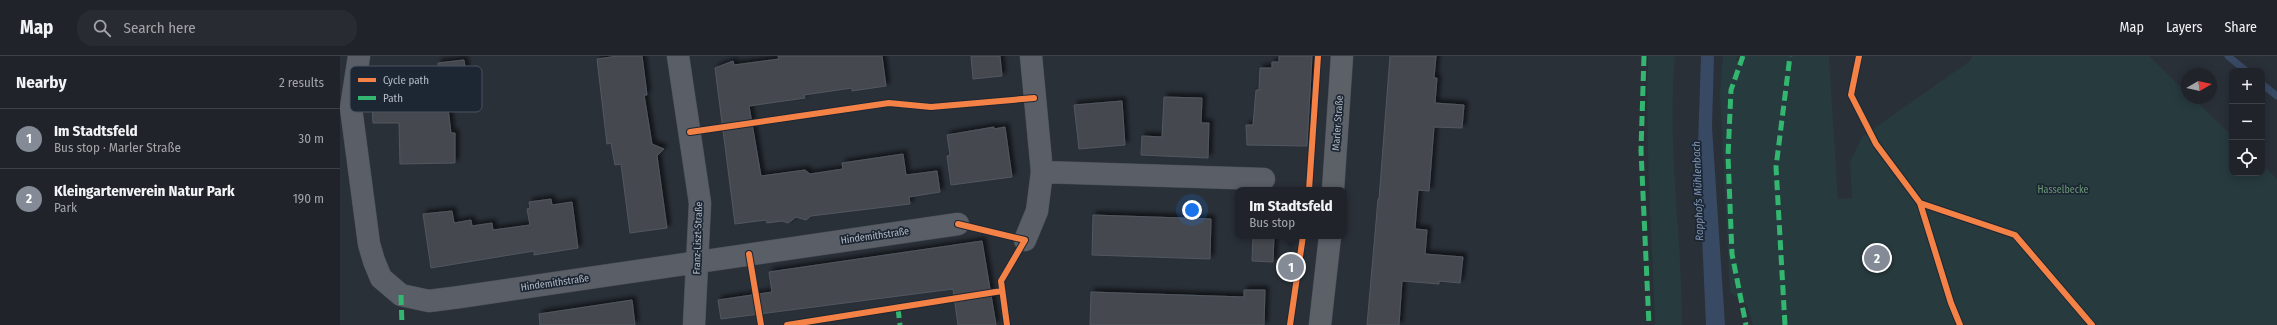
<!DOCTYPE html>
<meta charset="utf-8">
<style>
:root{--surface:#20242a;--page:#282c32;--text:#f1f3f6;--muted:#a2a4a8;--line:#3d4147;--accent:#848b96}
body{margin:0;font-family:"Fira Sans Condensed",sans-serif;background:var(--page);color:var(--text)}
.controls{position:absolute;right:12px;top:12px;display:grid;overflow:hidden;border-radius:8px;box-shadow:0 2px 10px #0003}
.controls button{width:36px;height:36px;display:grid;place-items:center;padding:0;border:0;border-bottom:1px solid var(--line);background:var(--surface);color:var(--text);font:20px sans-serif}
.compass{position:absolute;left:1841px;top:12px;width:36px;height:36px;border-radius:50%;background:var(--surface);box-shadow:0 2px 10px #0003;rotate:81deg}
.you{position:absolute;left:852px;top:154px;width:14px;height:14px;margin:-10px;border:3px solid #fff;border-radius:50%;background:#1a73e8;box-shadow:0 0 0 6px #1a73e833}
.badge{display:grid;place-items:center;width:26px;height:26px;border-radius:50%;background:var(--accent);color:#fff;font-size:13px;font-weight:700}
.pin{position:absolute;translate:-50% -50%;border:2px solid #fff;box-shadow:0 1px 4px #0006}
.popup{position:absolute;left:895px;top:131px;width:112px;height:52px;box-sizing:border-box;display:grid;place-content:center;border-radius:8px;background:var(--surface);filter:drop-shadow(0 1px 3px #0005);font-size:13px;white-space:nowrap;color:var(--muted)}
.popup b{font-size:15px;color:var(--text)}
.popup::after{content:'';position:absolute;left:50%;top:100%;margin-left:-8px;border:8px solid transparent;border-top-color:var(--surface)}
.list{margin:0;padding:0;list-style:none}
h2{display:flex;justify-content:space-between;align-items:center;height:52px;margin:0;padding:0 16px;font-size:17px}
h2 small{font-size:13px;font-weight:400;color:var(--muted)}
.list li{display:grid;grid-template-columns:26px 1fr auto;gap:12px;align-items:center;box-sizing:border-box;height:60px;padding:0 16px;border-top:1px solid var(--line)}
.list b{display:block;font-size:15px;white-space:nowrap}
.list p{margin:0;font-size:13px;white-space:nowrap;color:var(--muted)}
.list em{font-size:13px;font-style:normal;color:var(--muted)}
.icon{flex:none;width:22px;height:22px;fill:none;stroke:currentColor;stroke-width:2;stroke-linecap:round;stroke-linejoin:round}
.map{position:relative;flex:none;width:1937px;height:269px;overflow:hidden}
header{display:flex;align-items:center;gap:24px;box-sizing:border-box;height:56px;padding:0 20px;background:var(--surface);border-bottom:1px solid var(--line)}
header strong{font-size:19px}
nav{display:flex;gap:22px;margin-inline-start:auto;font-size:14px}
.search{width:280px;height:36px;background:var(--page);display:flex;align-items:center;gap:10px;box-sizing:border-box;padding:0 14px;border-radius:16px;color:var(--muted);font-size:15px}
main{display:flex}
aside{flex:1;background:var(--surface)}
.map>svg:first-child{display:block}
</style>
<header>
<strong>Map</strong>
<div class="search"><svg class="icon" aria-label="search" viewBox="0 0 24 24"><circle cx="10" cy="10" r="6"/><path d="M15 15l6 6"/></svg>Search here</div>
<nav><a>Map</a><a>Layers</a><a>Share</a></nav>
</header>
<main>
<aside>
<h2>Nearby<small>2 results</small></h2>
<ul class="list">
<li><span class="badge">1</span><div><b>Im Stadtsfeld</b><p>Bus stop · Marler Straße</p></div><em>30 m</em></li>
<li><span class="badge">2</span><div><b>Kleingartenverein Natur Park</b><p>Park</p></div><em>190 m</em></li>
</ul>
</aside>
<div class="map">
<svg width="1937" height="269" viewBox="0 0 1937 269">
<defs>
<filter id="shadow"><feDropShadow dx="3.5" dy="-3.5" stdDeviation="2" flood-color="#0009"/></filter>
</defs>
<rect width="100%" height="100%" fill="#2a3038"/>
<path fill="#273a3e" d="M1308 0H1335C1327 90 1342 179 1342 269H1315C1312 179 1305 90 1308 0Z
M1383 0H1397L1396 4 1403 6 1405 0H1489L1498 143 1512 142 1510 106 1522 81 1630 5 1632 0H1809L1847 37V42H1853L1892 80V117H1922V108L1937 123V269H1413L1407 249 1390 236 1380 37Z"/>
<path fill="#384963" d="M1361 0H1374L1372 71 1385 269H1366L1358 90Z"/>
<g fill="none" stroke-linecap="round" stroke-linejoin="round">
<path stroke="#384963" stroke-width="7" d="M1888 0 1906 15
M1922 28 1937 40"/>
</g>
<path fill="#444950" stroke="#52575f" filter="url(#shadow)" d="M278 0H302L307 39H304L312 88 324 93 317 100 327 172 290 177 281 108 275 109 271 87 267 88 257 3Z
M438 0H542L546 30 512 35V32L464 39 465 42 409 50 421 120 465 114 470 118 503 113 502 107 563 98 566 119 597 115 600 136 569 141 570 148 471 160 466 164 456 161 448 167 442 165 427 167 426 164 395 168 375 12 393 5 394 9 439 3Z
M631 0H660L662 20 633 23Z
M939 0H972L967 90 907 89 906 69H913L916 34H919L920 12H932V6H939Z
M1050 0H1096L1094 22H1097L1095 47 1124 49 1122 72 1094 71 1089 135 1078 134 1075 173 1087 174 1085 198 1123 201 1120 227 1099 225V228L1062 225 1059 269H1027L1038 143H1039Z
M124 4 127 24 100 28 98 7Z
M61 36H106L111 77H115V107L60 108 59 67H33L32 48 61 47Z
M824 41 862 42 861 67H869L868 102 801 99 802 80 822 81Z
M782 45 785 89 739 93 734 49Z
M654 71V73L665 71 672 121 611 129 607 100 610 99 607 79Z
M211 143 212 149 232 146 238 192 194 199V195L91 212 83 158 112 155 114 167 131 164 132 170 152 167 153 174 190 169 187 153 190 152 189 146Z
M753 159 871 163 870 203 752 199Z
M913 180H934L933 206 912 205Z
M642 185 656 269H618L613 233 381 263 378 244 432 236 429 216Z
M904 234H925L924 269H750L751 236 904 241Z
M292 244 295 269H200L199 258Z"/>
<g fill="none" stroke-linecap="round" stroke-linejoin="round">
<g stroke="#484c53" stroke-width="23">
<path id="minor" d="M19 0 11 52 29 188 34 205 41 222 61 239 89 245 120 241 618 168
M338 0 360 147 354 269
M691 0 702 116 924 123
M685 184 697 155 702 116"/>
</g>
<g stroke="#484c55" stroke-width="23">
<path id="major" d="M993 134 1002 0
M980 269 990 180"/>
</g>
<use href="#minor" stroke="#5a5e66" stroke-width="22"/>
<use href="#major" stroke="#5c6168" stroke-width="22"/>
<path stroke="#33b770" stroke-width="5" stroke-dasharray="10 5" stroke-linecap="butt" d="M1304 0 1301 94 1309 269
M1403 0 1391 34 1388 100 1392 198 1406 269
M61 239 62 269
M558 252 560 269
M1445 269 1436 111 1450 0"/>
<g stroke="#1d2633" stroke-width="8">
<path id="cycleway" d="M1519 0 1511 39 1536 88 1580 147 1611 247 1620 269
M350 76 549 47 591 51 694 42
M969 134 978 0
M1580 147 1675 179 1752 269
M618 168 685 184 661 225 667 269
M409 198 421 269
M447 269 662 235
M950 269 963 180"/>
</g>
<use href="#cycleway" stroke="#f48246" stroke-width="6"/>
</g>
<g text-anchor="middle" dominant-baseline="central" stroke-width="3.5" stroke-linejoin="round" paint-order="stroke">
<g font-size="10" fill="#b4bcc9" stroke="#1d2633">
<text transform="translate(998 67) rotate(-86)">Marler Straße</text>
<text transform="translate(535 180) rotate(-8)">Hindemithstraße</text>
<text transform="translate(358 182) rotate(-88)">Franz-Liszt-Straße</text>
<text transform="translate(215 227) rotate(-8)">Hindemithstraße</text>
</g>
<g font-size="10" fill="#6b9a76" stroke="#1d2633">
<text x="1723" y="134">Hasselbecke</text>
</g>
<g font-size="11" font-style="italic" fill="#7c92b1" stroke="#1d2633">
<text transform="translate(1358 135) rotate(-92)">Rapphofs Mühlenbach</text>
</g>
</g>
<rect x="10" y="10" width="132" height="46" rx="6" fill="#1d2633" stroke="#4a5360" stroke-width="1"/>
<rect x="18" y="22" width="18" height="4" fill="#f48246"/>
<rect x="18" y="40" width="18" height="4" fill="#33b770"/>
<g font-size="11" fill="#b4bcc9">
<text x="43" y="28">Cycle path</text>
<text x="43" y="46">Path</text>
</g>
</svg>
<div class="controls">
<button>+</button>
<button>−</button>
<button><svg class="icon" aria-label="locate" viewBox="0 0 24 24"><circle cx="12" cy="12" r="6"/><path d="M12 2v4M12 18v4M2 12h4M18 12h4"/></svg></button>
</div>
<svg class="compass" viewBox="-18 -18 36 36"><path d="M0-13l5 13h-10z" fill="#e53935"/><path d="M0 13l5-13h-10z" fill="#a2a4a8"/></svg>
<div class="you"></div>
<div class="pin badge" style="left:951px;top:211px">1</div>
<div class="popup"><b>Im Stadtsfeld</b>Bus stop</div>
<div class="pin badge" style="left:1537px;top:202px">2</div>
</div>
</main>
